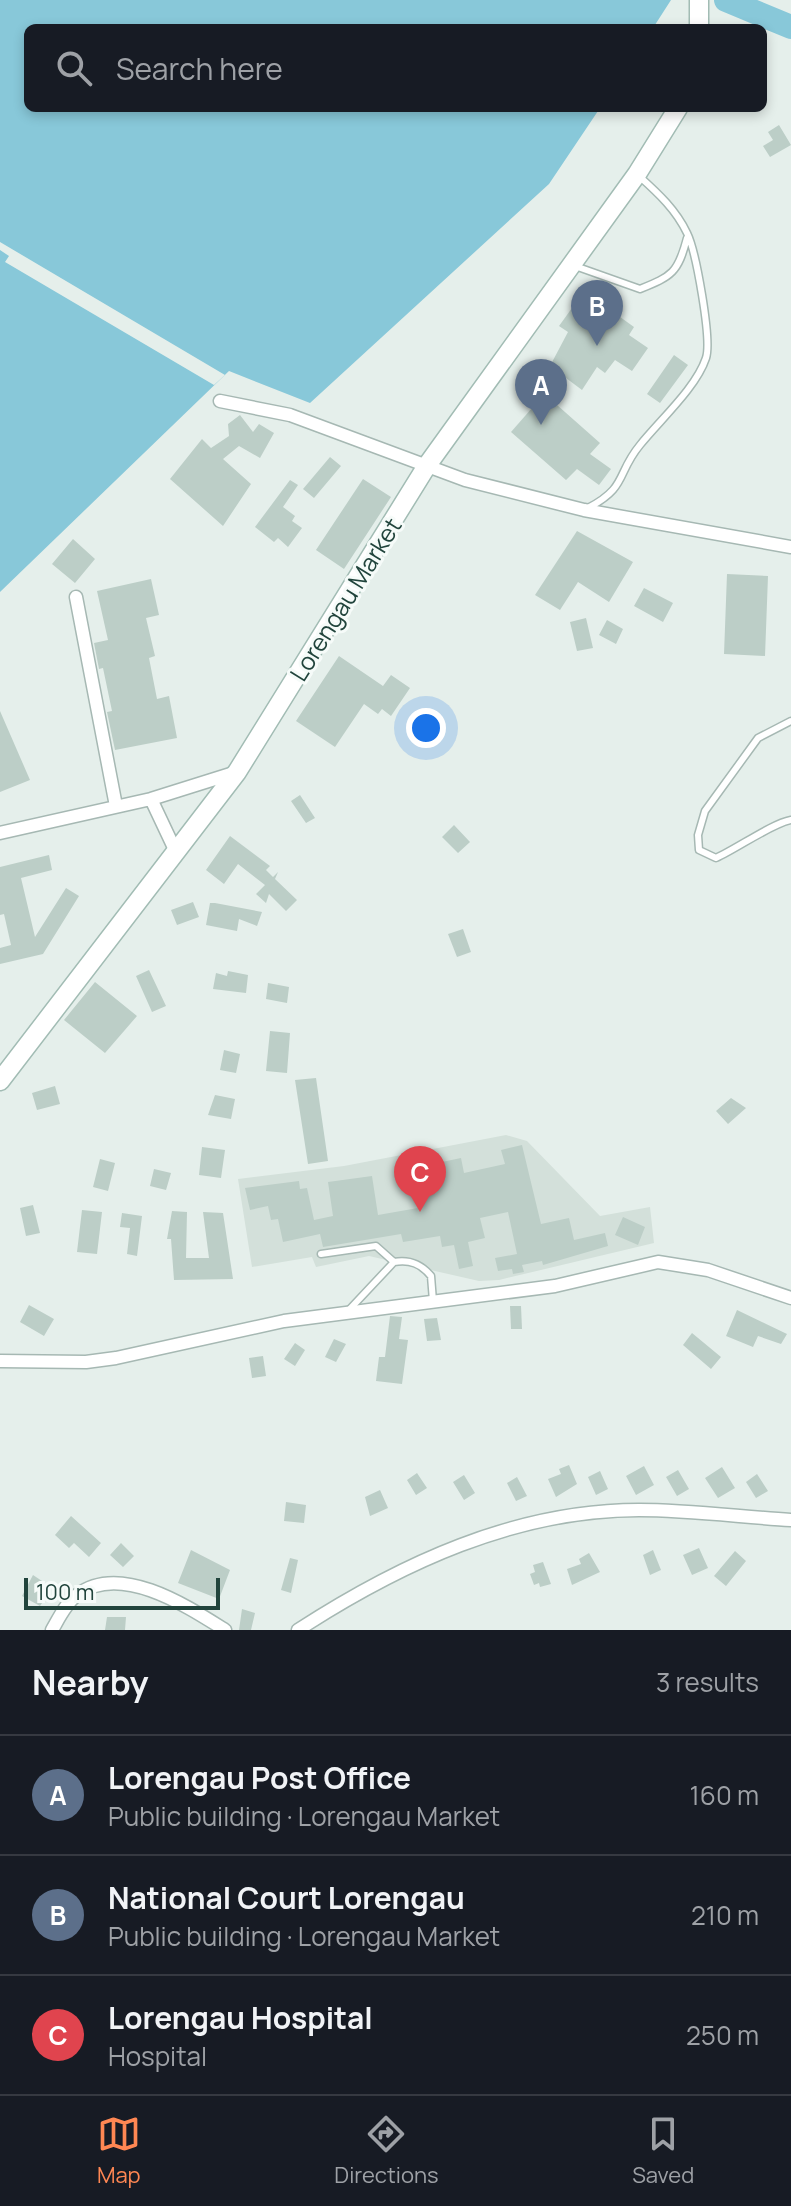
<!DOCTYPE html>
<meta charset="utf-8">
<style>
:root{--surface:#171b24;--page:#242831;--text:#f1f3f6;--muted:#9ea1a6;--line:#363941;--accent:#ff8753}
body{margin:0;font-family:Manrope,sans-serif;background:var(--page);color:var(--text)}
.scale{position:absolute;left:24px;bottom:20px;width:196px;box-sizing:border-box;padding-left:8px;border:4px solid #21443c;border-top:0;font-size:22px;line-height:28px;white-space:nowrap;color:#21443c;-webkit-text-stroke:6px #f6fbf9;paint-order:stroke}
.you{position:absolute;left:426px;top:728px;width:28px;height:28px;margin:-20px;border:6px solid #fff;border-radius:50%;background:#1a73e8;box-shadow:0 0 0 12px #1a73e833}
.badge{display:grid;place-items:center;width:52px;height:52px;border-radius:50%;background:var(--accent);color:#fff;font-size:26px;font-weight:700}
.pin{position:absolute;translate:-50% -66px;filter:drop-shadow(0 2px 4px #0008)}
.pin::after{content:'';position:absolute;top:42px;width:28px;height:24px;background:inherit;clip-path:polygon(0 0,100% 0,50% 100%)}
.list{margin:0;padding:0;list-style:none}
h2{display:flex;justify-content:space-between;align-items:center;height:104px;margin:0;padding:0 32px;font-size:34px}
h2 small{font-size:26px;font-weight:400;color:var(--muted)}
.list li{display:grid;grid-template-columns:52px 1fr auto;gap:24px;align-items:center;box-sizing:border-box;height:120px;padding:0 32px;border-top:2px solid var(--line)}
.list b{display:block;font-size:30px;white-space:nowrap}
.list p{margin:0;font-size:26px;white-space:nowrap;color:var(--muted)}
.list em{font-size:26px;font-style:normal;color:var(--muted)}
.icon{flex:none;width:44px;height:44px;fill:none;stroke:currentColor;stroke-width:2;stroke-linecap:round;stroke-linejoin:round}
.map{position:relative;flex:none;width:791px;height:1630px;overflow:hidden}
.search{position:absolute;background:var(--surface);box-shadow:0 4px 12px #0003;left:24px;right:24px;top:24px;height:88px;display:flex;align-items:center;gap:20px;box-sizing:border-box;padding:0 28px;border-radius:12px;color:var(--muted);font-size:30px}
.sheet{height:464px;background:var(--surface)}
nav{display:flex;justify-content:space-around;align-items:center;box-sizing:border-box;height:112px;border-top:2px solid var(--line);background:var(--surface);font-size:22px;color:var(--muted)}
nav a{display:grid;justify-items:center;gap:4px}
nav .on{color:var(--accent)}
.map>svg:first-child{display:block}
</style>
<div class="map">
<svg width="791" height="1630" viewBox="0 0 791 1630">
<rect width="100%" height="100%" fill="#e5efeb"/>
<path fill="#d3e0da" d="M506 1135 527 1141 600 1216 650 1207 654 1243 499 1280 479 1281 369 1256 316 1267 312 1257 252 1267 238 1179 344 1166Z"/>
<path fill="#88c8d9" d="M0 0H671L653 28H28V108H600L549 184 310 403 229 371 0 592Z"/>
<path fill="#e5efeb" d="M0 242 225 375 214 385 5 262 9 256 0 250Z"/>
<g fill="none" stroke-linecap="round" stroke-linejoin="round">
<path stroke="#88c8d9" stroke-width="24" d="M726 0 791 27"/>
</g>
<path fill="#bccec7" d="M779 125 791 145 770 157 763 146 773 140 768 132Z
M602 304 634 327 629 335 648 348 632 371 615 360 605 373 597 367 582 390 550 366 568 332 559 326 572 308 591 321Z
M674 355 688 365 660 403 647 394Z
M548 397 600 443 590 454 611 469 599 485 577 469 566 480 511 432 539 400 543 403Z
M240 415 253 432 259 424 274 433 260 458 239 446 223 459 251 484 223 526 170 479 202 439 211 448 229 436 228 424Z
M330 457 341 466 314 498 303 489Z
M363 479 391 497 344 569 316 550Z
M290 480 298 485 283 507 295 516 292 521 302 528 288 547 278 538 274 542 255 527Z
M577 531 633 562 609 602 578 582 560 610 535 595Z
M73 539 95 559 75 583 52 564Z
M727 574 768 576 765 656 724 654Z
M151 579 159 615 146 618 155 656 149 658 157 699 169 696 177 738 115 750 107 712 112 711 103 668 99 669 94 643 108 640 97 591Z
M644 588 673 603 663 622 634 606Z
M586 618 593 648 577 651 570 622Z
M607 620 623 629 616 644 599 635Z
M339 656 383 686 391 675 410 688 391 716 382 709 378 714 364 704 335 747 296 721Z
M0 711 30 780 0 792Z
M300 795 315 818 306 823 291 801Z
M454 825 470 842 458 853 442 837Z
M230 836 270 866 266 870 273 877 278 872 275 879 297 900 286 911 269 894 266 903 256 894 265 885 238 864 224 884 206 870Z
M49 855 52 870 21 878 35 937 66 888 79 896 43 954 0 964V948L11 945 4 914 0 915V867Z
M193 902 199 917 177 925 171 910Z
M210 903H215L262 912 257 926 239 919 237 931 206 925Z
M463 929 471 952 457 957 448 934Z
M149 970 166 1006 152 1012 136 976Z
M228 971 248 975 246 993 213 989 216 973 227 976Z
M95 982 137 1016 105 1053 64 1020Z
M268 983 289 987 287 1003 266 999Z
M270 1031 290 1033 287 1073 266 1071Z
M224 1050 240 1054 236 1073 220 1070Z
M316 1078 328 1161 308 1164 295 1080Z
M55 1086 60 1104 37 1110 32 1093Z
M215 1095 235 1099 231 1119 208 1115Z
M731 1098 746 1108 728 1124 716 1111Z
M522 1145 541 1224 569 1218 574 1240 605 1233 608 1246 543 1265 542 1261 522 1265 524 1272 513 1274 512 1269 498 1271 495 1258 517 1254 508 1212 480 1218 485 1238 468 1242 473 1266 459 1269 454 1245 442 1247 440 1236 403 1242 401 1234 323 1247 320 1234 283 1242 278 1219 271 1220 268 1206 250 1210 245 1188 299 1181 300 1189 307 1188 314 1220 333 1216 328 1182 372 1176 378 1215 418 1208 413 1184 445 1177 442 1162 461 1158 464 1173 505 1164 501 1150Z
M202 1147 225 1150 221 1178 199 1175Z
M100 1159 115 1163 108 1191 93 1187Z
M154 1169 171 1173 166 1190 150 1186Z
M33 1205 40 1233 26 1236 20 1208Z
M82 1210 102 1212 97 1254 77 1252Z
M172 1211 187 1212 186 1258H209L203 1212 223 1213 233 1279 174 1280 171 1239H167Z
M122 1213 142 1216 137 1256 127 1254 130 1228 120 1227Z
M623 1217 645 1227 638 1245 615 1235Z
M29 1305 54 1319 44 1336 20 1322Z
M510 1306H521L522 1329H511Z
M737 1310 787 1334 781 1344 758 1336 753 1347 726 1336Z
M390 1316 402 1317 399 1339 408 1340 402 1384 376 1381 379 1357H385Z
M437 1318 441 1340 427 1341 424 1319Z
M692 1333 721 1357 711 1369 683 1345Z
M334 1339 346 1344 336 1362 325 1357Z
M295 1343 305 1350 295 1366 284 1359Z
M263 1356 266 1376 252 1378 249 1358Z
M569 1465 577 1484 556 1497 548 1479 561 1474 559 1469Z
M644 1466 654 1485 636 1495 626 1476Z
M722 1467 735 1488 718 1498 705 1478Z
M678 1470 689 1489 677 1496 666 1477Z
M600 1471 608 1489 596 1495 588 1477Z
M417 1473 427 1488 416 1495 407 1480Z
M757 1474 768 1491 756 1498 746 1482Z
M464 1475 475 1493 464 1500 453 1482Z
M517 1477 527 1496 516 1501 507 1483Z
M380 1490 388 1508 370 1516 365 1497Z
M286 1502 306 1505 304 1523 284 1521Z
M71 1516 101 1543 89 1557 74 1543 69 1548 55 1535Z
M121 1543 134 1556 123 1567 110 1555Z
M699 1548 708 1568 692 1575 683 1555Z
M191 1550 230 1570 219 1599 178 1583Z
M653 1550 661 1570 650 1575 643 1555Z
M735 1551 746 1561 726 1586 714 1576Z
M589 1553 600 1572 572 1585 567 1569 581 1564 579 1559Z
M290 1558 298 1560 291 1593 281 1590Z
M543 1562 551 1584 540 1587 539 1583 534 1585 530 1574 535 1572 533 1565Z
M33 1575 45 1583 41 1593 46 1597 40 1606 22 1596Z
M242 1609 255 1613 251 1630H239Z
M107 1617H126L125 1630H105Z"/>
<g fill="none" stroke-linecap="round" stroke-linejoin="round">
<g stroke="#a6b8b3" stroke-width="9">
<path id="service" d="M575 266 640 289C672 276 678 273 687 238
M588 508C628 487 616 474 640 445 660 420 696 388 706 358 712 340 696 251 687 233 676 210 659 194 640 177
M791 721 758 738 705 811 698 835 699 850 716 858C738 848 771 824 791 820
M321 1254 376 1246 394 1262
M348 1311 394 1262C410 1259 421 1264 431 1276L433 1301"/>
</g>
<g stroke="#a6b8b3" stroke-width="15">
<path id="minor" d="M220 401 290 415 465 480 584 510 791 547
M76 597 116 806
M151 799 176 852
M0 833 151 799 237 772
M0 1361 86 1362 116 1358 284 1321 555 1286 658 1262 708 1270 791 1298
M52 1630C59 1618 66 1603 77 1595 120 1562 187 1606 225 1630
M298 1630C400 1564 515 1510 639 1510 689 1510 741 1517 791 1520"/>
</g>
<g stroke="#a2bcb4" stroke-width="21">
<path id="secondary" d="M699 0V28
M0 1081 237 772 428 464 637 174 678 108"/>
</g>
<use href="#service" stroke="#fff" stroke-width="6"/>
<use href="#minor" stroke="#fff" stroke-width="12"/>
<use href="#secondary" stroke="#fff" stroke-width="18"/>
</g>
<g text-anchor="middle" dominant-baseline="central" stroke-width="6" stroke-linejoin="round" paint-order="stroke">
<g font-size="24" fill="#21443c" stroke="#f6fbf9">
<text transform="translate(345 599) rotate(-58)">Lorengau Market</text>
</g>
</g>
</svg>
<div class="scale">100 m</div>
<div class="you"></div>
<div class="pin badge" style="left:541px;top:425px;background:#5c6f8a">A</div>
<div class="pin badge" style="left:597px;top:346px;background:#5c6f8a">B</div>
<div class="pin badge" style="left:420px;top:1212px;background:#e0444e">C</div>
<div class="search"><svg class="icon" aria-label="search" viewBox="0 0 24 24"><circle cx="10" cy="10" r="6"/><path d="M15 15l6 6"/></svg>Search here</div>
</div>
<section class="sheet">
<h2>Nearby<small>3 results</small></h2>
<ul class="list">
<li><span class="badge" style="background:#5c6f8a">A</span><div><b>Lorengau Post Office</b><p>Public building · Lorengau Market</p></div><em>160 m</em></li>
<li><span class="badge" style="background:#5c6f8a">B</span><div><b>National Court Lorengau</b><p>Public building · Lorengau Market</p></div><em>210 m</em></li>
<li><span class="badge" style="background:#e0444e">C</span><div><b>Lorengau Hospital</b><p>Hospital</p></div><em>250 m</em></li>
</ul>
</section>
<nav>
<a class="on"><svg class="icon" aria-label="map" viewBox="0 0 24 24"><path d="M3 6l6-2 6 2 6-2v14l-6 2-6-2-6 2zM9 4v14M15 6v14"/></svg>Map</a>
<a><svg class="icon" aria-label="directions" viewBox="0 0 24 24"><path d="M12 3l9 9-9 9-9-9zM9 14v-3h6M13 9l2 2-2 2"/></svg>Directions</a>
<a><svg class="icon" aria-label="saved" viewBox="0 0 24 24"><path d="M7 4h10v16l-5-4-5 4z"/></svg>Saved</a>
</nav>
